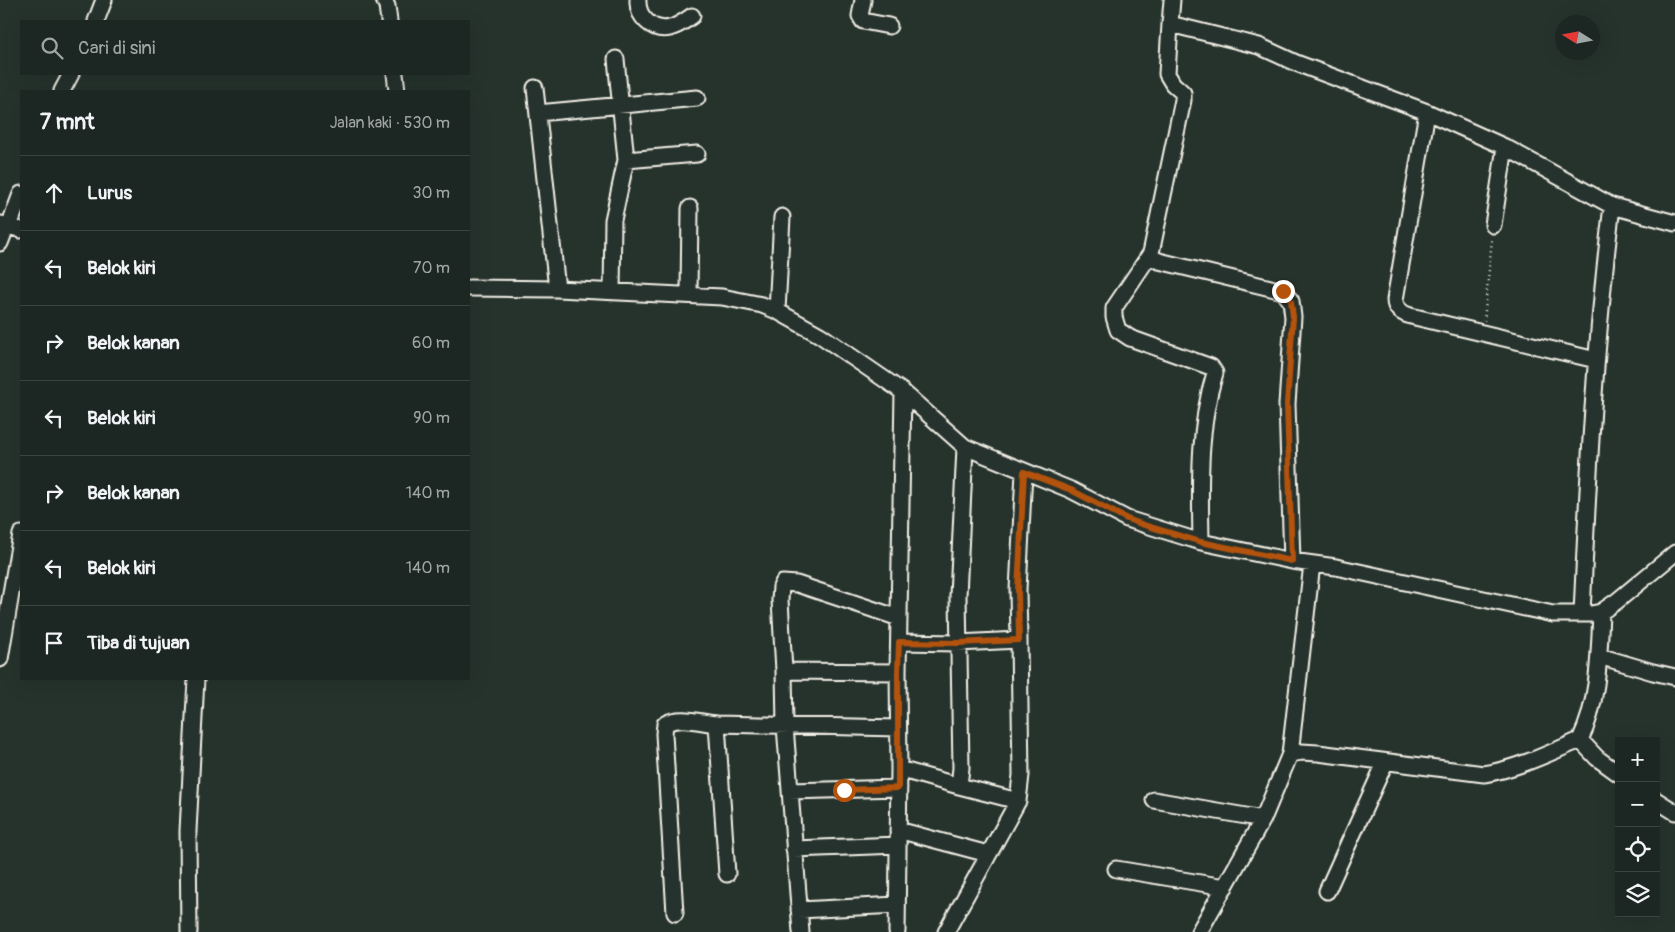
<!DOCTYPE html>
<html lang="id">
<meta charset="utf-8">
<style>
:root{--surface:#1c2622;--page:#29322f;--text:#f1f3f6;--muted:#a0a5a5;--line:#3a4340}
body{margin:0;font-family:Pangolin,sans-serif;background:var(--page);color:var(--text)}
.controls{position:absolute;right:15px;bottom:15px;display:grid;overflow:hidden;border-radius:0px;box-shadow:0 5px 20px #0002}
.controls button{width:45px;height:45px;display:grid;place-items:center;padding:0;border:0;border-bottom:1px solid var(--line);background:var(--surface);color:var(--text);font:25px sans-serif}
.compass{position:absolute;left:1555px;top:15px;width:45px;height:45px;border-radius:50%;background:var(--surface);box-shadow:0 5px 20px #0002;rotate:281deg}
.stop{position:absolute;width:15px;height:15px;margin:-11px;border:4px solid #b45309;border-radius:50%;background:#fff}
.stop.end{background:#b45309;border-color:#fff;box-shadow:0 1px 5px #0008}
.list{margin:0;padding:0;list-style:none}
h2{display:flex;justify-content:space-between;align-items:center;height:65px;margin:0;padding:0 20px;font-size:21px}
h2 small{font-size:16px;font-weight:400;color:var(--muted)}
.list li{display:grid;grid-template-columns:32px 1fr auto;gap:15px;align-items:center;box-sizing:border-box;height:75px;padding:0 20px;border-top:1px solid var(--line)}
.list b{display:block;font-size:19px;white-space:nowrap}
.list em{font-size:16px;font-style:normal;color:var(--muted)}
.icon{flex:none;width:28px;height:28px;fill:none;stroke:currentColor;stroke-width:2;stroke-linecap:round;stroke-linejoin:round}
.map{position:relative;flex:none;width:1675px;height:932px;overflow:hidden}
.search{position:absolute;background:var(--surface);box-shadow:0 5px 20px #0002;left:20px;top:20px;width:450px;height:55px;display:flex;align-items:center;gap:12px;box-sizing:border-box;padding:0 18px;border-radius:0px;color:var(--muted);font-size:19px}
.panel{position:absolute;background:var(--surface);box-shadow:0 5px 20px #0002;left:20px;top:90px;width:450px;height:590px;border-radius:0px}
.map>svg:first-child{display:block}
</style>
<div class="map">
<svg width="1675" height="932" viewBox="0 0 1675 932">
<rect width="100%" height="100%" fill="#26332d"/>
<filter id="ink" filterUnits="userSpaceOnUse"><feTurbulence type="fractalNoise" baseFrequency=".02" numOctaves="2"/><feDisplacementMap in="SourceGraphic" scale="10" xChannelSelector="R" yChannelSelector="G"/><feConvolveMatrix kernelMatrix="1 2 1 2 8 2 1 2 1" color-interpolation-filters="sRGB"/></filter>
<g filter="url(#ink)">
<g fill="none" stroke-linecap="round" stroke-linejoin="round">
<g stroke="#f4f1e8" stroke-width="19">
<path id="minor" d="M384 0 387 6 389 21
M638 0C637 17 653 32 670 28 678 26 685 21 692 16
M863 0 860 16 863 21 889 26
M1172 0 1170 24 1259 46 1296 63 1427 112 1505 147 1612 206 1675 223
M96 21 104 0
M1170 24 1167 74 1173 84 1183 93V100L1151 253 1114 308V317L1118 330 1130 338 1211 367 1215 373C1198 427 1200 486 1201 542
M395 74 397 91
M535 88 557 289
M62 91 71 74
M1427 112 1395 300C1395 311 1405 315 1415 317L1596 360
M538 113 697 98
M626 160 697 154
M21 194 11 221 7 225 21 230
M0 224 7 225 0 243
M1493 225 1505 147
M1151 253 1153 258 1159 261 1283 291 1291 301 1293 317 1287 404 1292 561
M469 288 557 289 722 297 762 305 777 311 820 335 903 392 965 447 1071 490 1127 519 1201 542 1292 561 1336 567 1553 614H1591L1601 612 1617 601 1675 553
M612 292 613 220 626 160 616 59
M689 295 690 208
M777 311 782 217
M1582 614C1588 478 1595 342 1612 206
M899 642 958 643 1019 640 1018 590 1024 472
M1599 656 1653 672 1675 677
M0 659 21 534
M784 671 898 672
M1580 740 1597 758 1619 774
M1290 754 1312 564
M899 769 959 786 961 768 958 596 965 447
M959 786 1018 801
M790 791 899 788
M1154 800 1263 819
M1656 800 1675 812
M898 830 988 854
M794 849 898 845
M1116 869 1225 887
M727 874 717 724 898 728
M1327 891 1385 763
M799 910 897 905
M675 913 664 734 665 724C679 715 702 723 717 724
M189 932 188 831 196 679
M801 932 785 726 784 671 780 600 781 587 783 583 797 584 899 618
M897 932 899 769 898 672 903 392
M946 932 1018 801 1021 775 1019 640
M1199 932 1263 819 1290 754 1302 752 1318 753 1484 774C1516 769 1550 753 1580 740 1599 702 1599 654 1601 612"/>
</g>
<path stroke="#f4f1e8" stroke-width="2.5" stroke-dasharray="1 4" stroke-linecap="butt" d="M1484 321 1492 239"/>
<use href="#minor" stroke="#26332d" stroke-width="15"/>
</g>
</g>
<g fill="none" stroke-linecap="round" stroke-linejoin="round" filter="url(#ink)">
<path stroke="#b45309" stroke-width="6" d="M844 790 898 788V672L899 642 958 643 1019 640 1018 590 1024 472 1071 490 1127 519 1144 525 1201 542 1292 561 1287 404 1293 317 1291 301 1283 291"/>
</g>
</svg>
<div class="controls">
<button>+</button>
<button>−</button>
<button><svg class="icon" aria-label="locate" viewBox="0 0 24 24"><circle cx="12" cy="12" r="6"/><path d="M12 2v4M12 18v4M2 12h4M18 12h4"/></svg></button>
<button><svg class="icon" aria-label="layers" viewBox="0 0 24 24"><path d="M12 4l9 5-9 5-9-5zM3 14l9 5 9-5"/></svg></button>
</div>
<svg class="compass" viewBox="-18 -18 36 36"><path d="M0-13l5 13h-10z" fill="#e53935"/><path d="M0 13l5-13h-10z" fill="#a0a5a5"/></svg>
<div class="stop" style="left:844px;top:790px"></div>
<div class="stop end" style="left:1283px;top:291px"></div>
<div class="search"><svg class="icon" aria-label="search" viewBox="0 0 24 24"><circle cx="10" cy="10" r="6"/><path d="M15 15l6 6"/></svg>Cari di sini</div>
<section class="panel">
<h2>7 mnt<small>Jalan kaki · 530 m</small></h2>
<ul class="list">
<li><svg class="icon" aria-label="ahead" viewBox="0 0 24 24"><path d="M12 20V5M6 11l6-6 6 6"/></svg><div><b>Lurus</b></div><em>30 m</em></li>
<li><svg class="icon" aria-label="left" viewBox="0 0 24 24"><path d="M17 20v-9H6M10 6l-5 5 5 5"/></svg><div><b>Belok kiri</b></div><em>70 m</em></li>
<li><svg class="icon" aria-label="right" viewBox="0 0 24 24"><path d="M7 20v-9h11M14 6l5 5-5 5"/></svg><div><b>Belok kanan</b></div><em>60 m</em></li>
<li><svg class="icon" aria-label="left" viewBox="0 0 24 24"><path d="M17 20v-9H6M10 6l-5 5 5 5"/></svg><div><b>Belok kiri</b></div><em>90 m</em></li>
<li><svg class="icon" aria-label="right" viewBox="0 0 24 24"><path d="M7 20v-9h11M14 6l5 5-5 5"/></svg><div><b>Belok kanan</b></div><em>140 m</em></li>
<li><svg class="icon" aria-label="left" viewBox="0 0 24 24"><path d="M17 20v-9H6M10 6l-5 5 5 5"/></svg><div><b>Belok kiri</b></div><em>140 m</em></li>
<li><svg class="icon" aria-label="arrive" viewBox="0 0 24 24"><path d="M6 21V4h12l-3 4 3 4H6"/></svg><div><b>Tiba di tujuan</b></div></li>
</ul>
</section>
</div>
